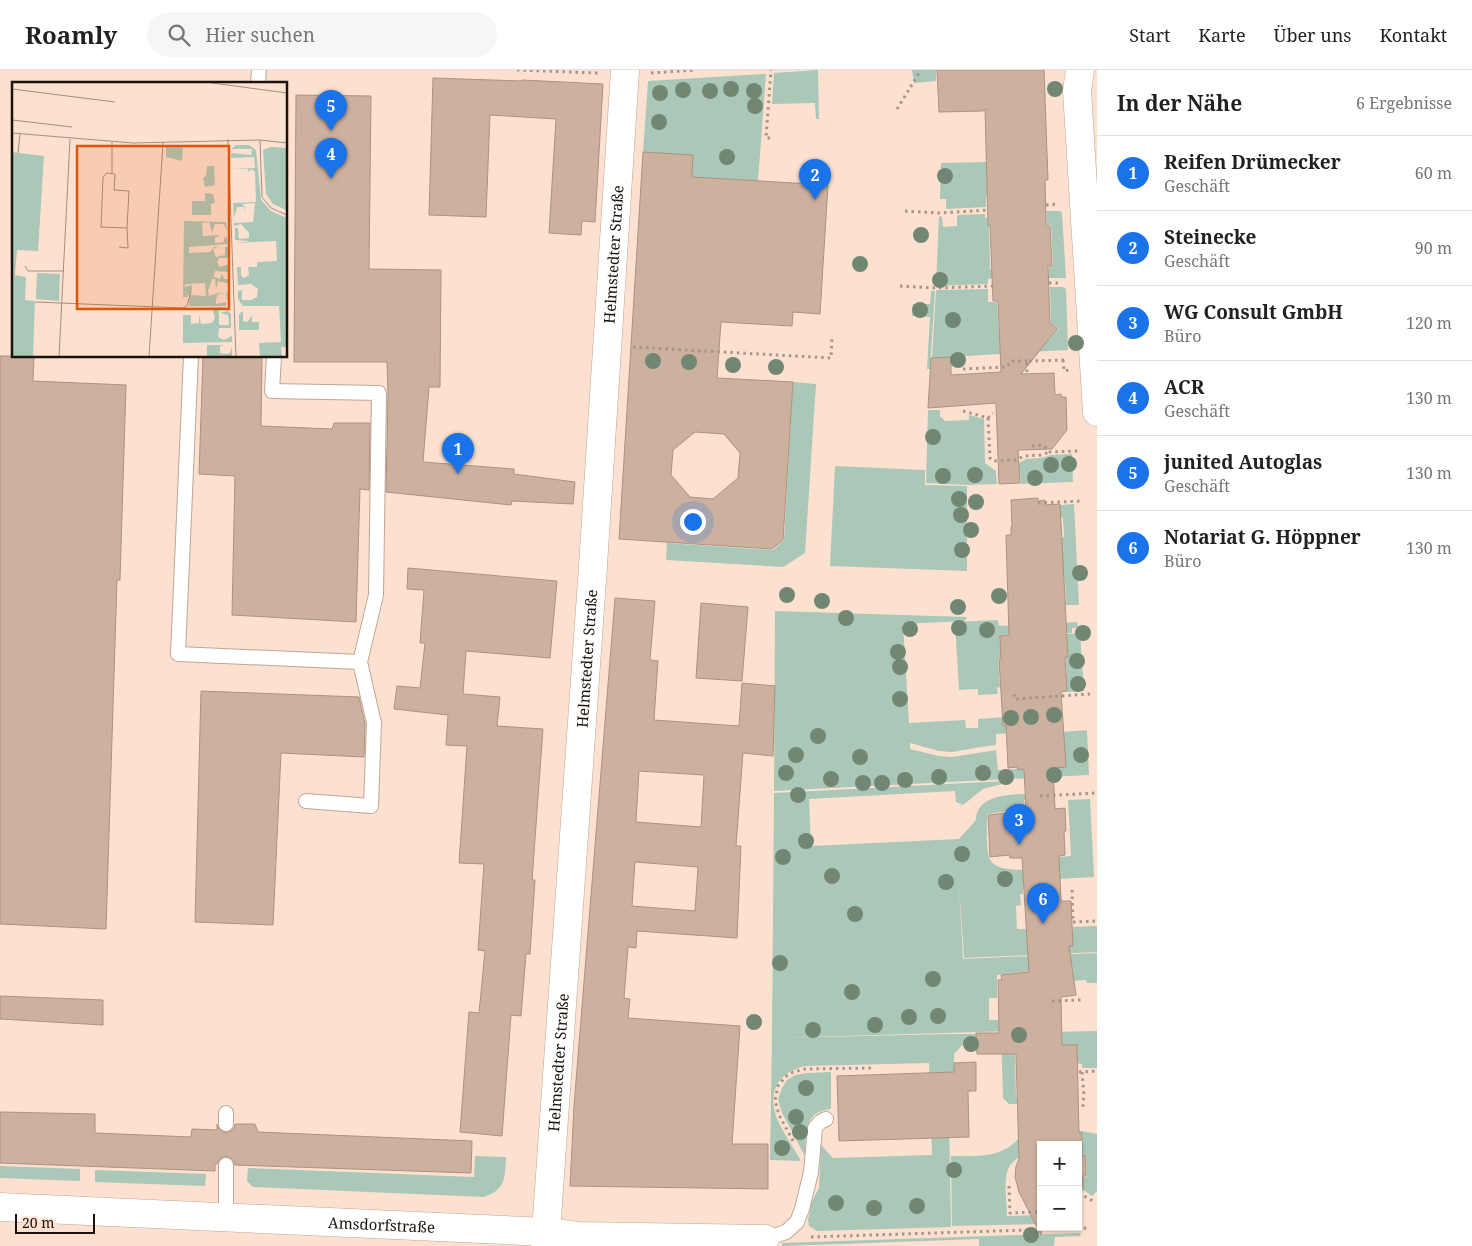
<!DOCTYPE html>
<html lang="de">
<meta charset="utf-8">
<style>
:root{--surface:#fff;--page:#f6f6f6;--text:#202124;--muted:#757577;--line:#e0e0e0;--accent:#1a73e8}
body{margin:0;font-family:"Noto Serif",serif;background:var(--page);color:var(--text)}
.controls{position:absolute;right:15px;bottom:15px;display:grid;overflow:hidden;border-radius:0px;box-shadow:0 1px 4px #0004}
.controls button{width:45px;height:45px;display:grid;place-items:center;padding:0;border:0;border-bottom:1px solid var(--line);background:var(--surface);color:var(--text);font:25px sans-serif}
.scale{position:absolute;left:15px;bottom:12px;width:80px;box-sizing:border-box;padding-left:5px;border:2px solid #1b120c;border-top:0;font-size:14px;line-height:18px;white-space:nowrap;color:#1b120c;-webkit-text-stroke:4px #fce1d0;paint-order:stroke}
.you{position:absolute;left:692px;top:451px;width:18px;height:18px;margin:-12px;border:4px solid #fff;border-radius:50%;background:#1a73e8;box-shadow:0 0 0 8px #1a73e833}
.badge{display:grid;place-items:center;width:32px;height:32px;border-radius:50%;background:var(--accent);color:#fff;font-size:16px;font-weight:700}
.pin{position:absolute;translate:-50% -41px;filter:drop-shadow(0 1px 2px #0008)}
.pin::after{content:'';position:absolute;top:26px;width:18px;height:15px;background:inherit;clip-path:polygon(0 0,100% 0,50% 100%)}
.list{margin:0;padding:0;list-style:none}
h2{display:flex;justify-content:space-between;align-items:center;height:65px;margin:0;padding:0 20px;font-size:21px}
h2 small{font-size:16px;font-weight:400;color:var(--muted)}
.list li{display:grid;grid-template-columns:32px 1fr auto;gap:15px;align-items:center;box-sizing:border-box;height:75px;padding:0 20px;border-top:1px solid var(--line)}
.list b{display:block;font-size:19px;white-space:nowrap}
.list p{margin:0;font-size:16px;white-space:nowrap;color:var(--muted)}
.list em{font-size:16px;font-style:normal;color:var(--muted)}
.icon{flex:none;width:28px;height:28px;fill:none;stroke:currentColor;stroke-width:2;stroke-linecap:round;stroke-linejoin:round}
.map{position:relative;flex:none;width:1097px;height:1176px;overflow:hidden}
header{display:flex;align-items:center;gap:30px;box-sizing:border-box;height:70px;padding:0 25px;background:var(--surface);border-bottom:1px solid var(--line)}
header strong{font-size:24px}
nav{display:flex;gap:28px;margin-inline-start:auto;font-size:18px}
.search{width:350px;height:45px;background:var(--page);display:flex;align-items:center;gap:12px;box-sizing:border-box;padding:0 18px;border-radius:28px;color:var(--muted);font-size:19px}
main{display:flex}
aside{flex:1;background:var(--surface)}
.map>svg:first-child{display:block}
</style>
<header>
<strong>Roamly</strong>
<div class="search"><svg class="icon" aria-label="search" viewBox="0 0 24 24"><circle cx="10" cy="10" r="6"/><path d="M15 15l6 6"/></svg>Hier suchen</div>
<nav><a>Start</a><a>Karte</a><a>Über uns</a><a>Kontakt</a></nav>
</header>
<main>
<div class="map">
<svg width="1097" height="1176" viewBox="0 0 1097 1176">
<rect width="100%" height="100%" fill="#fce1d0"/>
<path fill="#abc7b8" d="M818 0 819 49H816L815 33 772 34 774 3Z
M912 0H936V11L914 13Z
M766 4 758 111 692 107 693 85 643 82 648 11Z
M986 92 987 112 992 125 986 126V137L946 139V129H940L941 93Z
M1046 141H1060L1062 143 1066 208H1049V197L1053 196 1051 155H1047Z
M985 144V148H993L994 156 989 157 990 199H995L996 208 988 209V214L936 216 939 146 942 147 943 157 957 156V147L958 145Z
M1050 217H1063L1066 219 1068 280 1029 282 1036 263 1047 272 1058 259 1051 253Z
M988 219V232H997L1000 284 932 288 936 220Z
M931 221H935L930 299H927L930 247 912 246 913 234H930Z
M793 312 816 314 805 483 783 497 666 490 667 473 773 480 784 470Z
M928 340H940V346L945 351 969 350V345L984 349 985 393 996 401 997 414 968 415 926 413Z
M1072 384 1073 412 1021 414 1020 400H1017L1016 395 1026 389 1041 388 1051 385Z
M835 396 925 400V415L967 416V501L830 496Z
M1074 434 1079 535H1066L1065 510H1062L1061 482H1065L1062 481 1061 468 1064 467 1063 448 1060 447V435Z
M775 541 967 547 965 551 903 554 909 653 965 650 966 658H978V649L1033 645 1034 662 996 664V675L981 677 952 682 939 681 910 673V679L939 686 952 687 996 680 998 700 1064 696 1062 662 1087 660 1089 705 774 721Z
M998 550 999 556 1077 552 1078 558H1072V563H1067L1066 562 1000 565 1001 588 998 589 1000 617 997 618 998 624 978 625V619L959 620 955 552Z
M1080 563 1084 621 1067 622 1066 587H1068L1067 564Z
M1005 711 1006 713 983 719 963 735 956 732 955 721 809 729 811 776 959 769 976 750C976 725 1010 724 1029 724V730H1024L1025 738 1006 740 1003 742 987 744C987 755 986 778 989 787 995 806 1033 798 1048 798L1059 787 1071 786 1068 730 1090 729 1094 807 1008 812 1023 811V824H1020L1021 835 1016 836 1017 859 1070 860H1073V857L1097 856V882L964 888 959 815 963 889 1097 883V913H1087L1086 910 1073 911V926L1057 927 1070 900 1073 899 1072 896 997 905V928H989V950H1013V961L772 968 774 723Z
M1097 961V998H1082V994L1015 983 1016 1027H1021V1034H1009L1003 1028 1001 963Z
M948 964H976V969H968L954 984 955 1048 949 1049 951 1157 817 1161 809 1156 808 1150 812 1131 819 1118 821 1075 833 1088 932 1085 929 993 805 996C779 1003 768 1019 776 1046 780 1058 794 1078 801 1091L770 1090 772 968 948 964V994Z
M831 1002V1039C827 1040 823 1040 819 1042 804 1048 806 1073 805 1086L782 1043 778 1029 782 1018 787 1010 795 1005 807 1003Z
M1082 1061 1097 1064V1121L1092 1126 1085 1121 1078 1120 1082 1107H1087V1086H1082L1081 1064 1017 1066 1019 1062Z
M1020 1067V1086C1017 1089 1014 1091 1011 1094 1002 1105 1007 1132 1007 1146L1041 1145V1154L952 1156 951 1086C976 1086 1002 1089 1020 1067Z
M475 1086 506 1087C505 1107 506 1120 484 1127L253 1117 247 1111 248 1098 474 1107Z
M0 1096 80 1099V1111L0 1108Z
M95 1100 206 1104 205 1116 95 1112Z
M1080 1163 1081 1166 1055 1167 1054 1176H979V1169L784 1176H782V1173Z"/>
<path fill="#ccb19f" stroke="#ab9283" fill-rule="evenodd" d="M937 0H1044L1048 110H1045L1046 156H1050L1052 196H1048L1050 253 1057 259 1021 304 1054 303 1055 325 1061 324V327H1066L1067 360 1052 379 1018 380 1020 413 999 414 996 333 928 338 931 288 951 287V305L1001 302 998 231H993L990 155H988L985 39 983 41 939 42Z
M433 8 522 11V10L603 14 595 152 582 151 581 165 549 163 556 49 490 45 486 147 429 145Z
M296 25 371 26 369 199 441 200 440 317H429L423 392 514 399V404L575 412 573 434 512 431 511 435 386 422 388 323 387 292H294Z
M643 82 693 85 692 107 828 115 820 244 793 242 792 256 721 252 717 308 793 312 783 470 772 479 619 469ZM695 362 724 364 740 383 738 408 713 429 690 427 671 405 673 380Z
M0 286H34L33 311 126 315 120 510H117L106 859 0 854Z
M203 286H262L261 356 332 359 334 353H370L369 420 360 419 356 552 232 545 235 406 199 404Z
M1038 428V431L1045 430V435L1060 434 1068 587H1065L1067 621 1061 622 1066 697 1053 698 1055 739 1065 738 1066 761H1064L1065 785 1059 786 1061 831H1071L1073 876H1069L1076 925 1061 927 1062 975H1077L1079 1063H1082V1086H1086V1106H1083V1118H1078V1075H1041V1165L1019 1122 1015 1107 1016 1096 1019 1089 1016 984H977L976 963H999L998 910H1002L1001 905 1029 902 1022 788H1010L1009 785 990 787 988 745 1007 743V742L1026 740 1024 699 1018 700 1017 697 1008 698 1006 656H1003L999 589H1001L1000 566 1009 565 1006 465H1011V457H1012L1011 430Z
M408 498 557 511 550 588 466 581 463 624 500 627 497 656 543 659 532 810H535L530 884H526L521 946 511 945 502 1066 460 1062 469 942 479 943 485 881 478 880 484 794 459 793 467 676 446 675 448 645 394 639 397 616 420 618 425 573H420L424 520 407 519Z
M615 528 655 531 650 590 658 591 654 650 739 656 742 613 775 616 773 686 743 683 736 776H741L737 868 637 861 636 878 628 877 624 928 630 929 628 948 740 956 732 1074H768V1119L570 1116 574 1036ZM639 701 704 705 701 757 636 752ZM635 792 698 797 695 841 632 836Z
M701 533 748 537 742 611 696 608Z
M201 621 359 627 365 654 364 687 281 683 273 855 195 852Z
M0 926 103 930V955L0 949Z
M976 992V1021H968L969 1067 839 1071 837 1006 954 1002V993Z
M0 1042 95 1044V1063L191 1067 192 1059 217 1060V1054L219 1059 226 1063 231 1061 234 1058 235 1054H255L258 1062 472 1071 471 1103 235 1095 233 1090 226 1086 222 1087 219 1090 217 1094H215V1101L0 1093Z"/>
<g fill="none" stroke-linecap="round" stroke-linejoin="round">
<g stroke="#bea695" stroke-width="16">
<path id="service" d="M258 14 259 0
M191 286 178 584 360 592
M274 286 272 321 379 323 376 525 360 592 374 653 371 736 306 731
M226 1043V1054
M226 1095V1147
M765 1169 786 1162 797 1152 802 1139 811 1102 815 1058 820 1052 826 1049"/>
</g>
<g stroke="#bea695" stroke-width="29">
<g id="minor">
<path d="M1080 0 1077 21 1097 342"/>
<path id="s1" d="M0 1137 546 1162 578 1166 765 1169"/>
<path id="s2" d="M545 1176 593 496 625 0"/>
</g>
</g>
<path stroke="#a99487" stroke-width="3" stroke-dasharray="2.5 4" stroke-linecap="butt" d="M517 0 598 3
M651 3 696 0
M897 39 921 0
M770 68H766L771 0
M1046 135 1058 134
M905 141 939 143 989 140
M1049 213H1062
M900 216 935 218 993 216
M633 277 831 288 832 269
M1063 290 1064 301 1069 300
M963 299 1007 297 1011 291H1027
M1027 302V291L1068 290
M963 341 988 348 990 388 993 391 1016 390 1024 386 1041 385 1050 382
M988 348 993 343
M1032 376 1042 375 1050 382 1078 381
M1038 433 1081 431
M1014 624 1015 629 1090 624
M1040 726 1096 723
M1072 820 1073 852
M1073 852 1097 851
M1052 931 1081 930
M1079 1002 1097 1001
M1082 1002 1084 1026 1083 1031V1038
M793 1071 779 1045 775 1030 778 1016 785 1007 793 1002 805 999 872 998
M1009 1116 1010 1143 1041 1142
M1078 1125 1084 1126 1095 1132
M811 1167 1088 1158"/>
<use href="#service" stroke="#fff" stroke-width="14"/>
<use href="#minor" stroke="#fff" stroke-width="28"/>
</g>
<g fill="#718774">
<circle cx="731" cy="19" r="8"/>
<circle cx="1055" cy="19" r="8"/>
<circle cx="683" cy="20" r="8"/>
<circle cx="710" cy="21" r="8"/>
<circle cx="754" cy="21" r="8"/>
<circle cx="660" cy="23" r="8"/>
<circle cx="755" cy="36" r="8"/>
<circle cx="659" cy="52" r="8"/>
<circle cx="727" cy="87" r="8"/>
<circle cx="945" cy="106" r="8"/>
<circle cx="921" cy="165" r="8"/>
<circle cx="860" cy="194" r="8"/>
<circle cx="940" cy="210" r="8"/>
<circle cx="920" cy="240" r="8"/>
<circle cx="953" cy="250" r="8"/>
<circle cx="1076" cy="273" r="8"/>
<circle cx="958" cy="290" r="8"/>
<circle cx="653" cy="291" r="8"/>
<circle cx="689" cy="292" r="8"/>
<circle cx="733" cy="295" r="8"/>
<circle cx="776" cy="297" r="8"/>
<circle cx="933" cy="367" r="8"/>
<circle cx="1069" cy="394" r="8"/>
<circle cx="1051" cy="395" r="8"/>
<circle cx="975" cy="405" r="8"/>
<circle cx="943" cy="406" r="8"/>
<circle cx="1035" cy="408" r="8"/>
<circle cx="959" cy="429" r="8"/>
<circle cx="976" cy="432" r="8"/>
<circle cx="961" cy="445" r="8"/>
<circle cx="971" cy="460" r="8"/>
<circle cx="962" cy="480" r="8"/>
<circle cx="1080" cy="503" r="8"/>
<circle cx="787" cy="525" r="8"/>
<circle cx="999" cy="526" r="8"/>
<circle cx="822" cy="531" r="8"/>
<circle cx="958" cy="537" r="8"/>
<circle cx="846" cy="548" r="8"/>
<circle cx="959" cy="558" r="8"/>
<circle cx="910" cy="559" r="8"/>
<circle cx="987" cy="560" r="8"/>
<circle cx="1083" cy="563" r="8"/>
<circle cx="898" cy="582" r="8"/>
<circle cx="1077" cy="591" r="8"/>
<circle cx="900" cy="597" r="8"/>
<circle cx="1078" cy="614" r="8"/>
<circle cx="900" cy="629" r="8"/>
<circle cx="1054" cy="645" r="8"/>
<circle cx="1031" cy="647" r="8"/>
<circle cx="1011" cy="648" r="8"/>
<circle cx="818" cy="666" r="8"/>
<circle cx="796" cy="685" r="8"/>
<circle cx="1081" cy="685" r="8"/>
<circle cx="860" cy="687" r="8"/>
<circle cx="786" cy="703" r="8"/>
<circle cx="983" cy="703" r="8"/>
<circle cx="1054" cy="705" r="8"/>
<circle cx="939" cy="707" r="8"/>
<circle cx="1006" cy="707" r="8"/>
<circle cx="831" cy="709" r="8"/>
<circle cx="905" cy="710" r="8"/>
<circle cx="863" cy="713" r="8"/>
<circle cx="882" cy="713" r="8"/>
<circle cx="798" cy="725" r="8"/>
<circle cx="806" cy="771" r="8"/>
<circle cx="962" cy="784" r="8"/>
<circle cx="783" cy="787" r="8"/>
<circle cx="832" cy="806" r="8"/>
<circle cx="1005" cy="809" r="8"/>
<circle cx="946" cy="812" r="8"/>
<circle cx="855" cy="844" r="8"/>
<circle cx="780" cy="893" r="8"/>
<circle cx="933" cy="909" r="8"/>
<circle cx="852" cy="922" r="8"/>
<circle cx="938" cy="946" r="8"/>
<circle cx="909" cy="947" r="8"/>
<circle cx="754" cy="952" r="8"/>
<circle cx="875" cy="955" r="8"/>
<circle cx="813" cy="960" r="8"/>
<circle cx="1019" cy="965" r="8"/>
<circle cx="971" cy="974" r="8"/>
<circle cx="806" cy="1018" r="8"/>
<circle cx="796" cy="1047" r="8"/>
<circle cx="800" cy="1062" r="8"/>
<circle cx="782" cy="1078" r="8"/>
<circle cx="954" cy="1100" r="8"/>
<circle cx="836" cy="1133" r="8"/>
<circle cx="917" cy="1136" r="8"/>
<circle cx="874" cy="1138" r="8"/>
<circle cx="1031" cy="1165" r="8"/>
</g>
<g text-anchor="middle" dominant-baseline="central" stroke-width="5" stroke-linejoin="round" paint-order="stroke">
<g font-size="15" fill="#1b120c" stroke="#fce1d0">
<text stroke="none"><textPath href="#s2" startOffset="994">Helmstedter Straße</textPath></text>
<text stroke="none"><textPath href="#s2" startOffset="589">Helmstedter Straße</textPath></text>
<text stroke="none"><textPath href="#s2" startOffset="184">Helmstedter Straße</textPath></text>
<text stroke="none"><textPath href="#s1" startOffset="382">Amsdorfstraße</textPath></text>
</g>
</g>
<g transform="translate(12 12)">
<rect width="275" height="275" fill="#fce1d0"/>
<path d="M224 63H237L244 68 249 118 259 129 275 136V265H269L270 274 275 275H248L247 261 269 260 267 224H231L226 217V209L233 208 230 209V218H239L245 215 246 207 239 202 226 203 225 185H229V193L232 196 237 193 236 185H245V180L265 179 264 159 224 161 239 159 223 158V146H226L227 157 237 156V151L229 142 222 144V141L241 140 243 121 230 122 233 125V131L232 125H225L222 136 221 121 244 120 243 90 240 87 236 90V87H219L243 86 242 75 219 76V71L239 73 240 67H219ZM171 64 170 79 154 75V65ZM259 65 275 66 274 128 261 122 254 112 251 68ZM0 70 32 74 26 169 5 168 3 193 14 195 13 218 23 219 21 275H0ZM195 84H202L203 103 193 105 191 96 194 94ZM193 111 201 112 203 121 199 122V133H180V119H193ZM172 139 214 140 215 150 212 142H203L200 151 197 140 190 141 191 154 208 153 203 156V161L212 160V156L215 155 216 162 177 165V171L198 170 202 165 207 164 201 167 204 175 213 173V165H216V176H207L205 180 208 185 217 182V190L203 189 202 195 208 197 210 192 212 197H217L218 202 206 199 204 207 203 197H200L196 209 197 214 206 211H215L218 212 216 220 214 211 206 212 204 217V222L214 220V224H177L178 213 194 214 193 201 174 202 172 205 180 203V208L176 214 172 207 176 215H171ZM25 191 48 192 47 219 24 217ZM214 225 207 229V243H217L216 233 208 231 216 229 219 232V246H207L206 255 212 258 220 254V260L171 261V233H179V242L187 241V233L189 242 200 241 203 236 200 226H173ZM231 229V239L235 240 240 234V240H247V248H227V232ZM195 263H212L208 264V271L213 272 218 271 220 265V275H195Z" fill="#abc7b8"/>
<path fill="none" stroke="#a28e82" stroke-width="1" d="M193 0 275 11M0 7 103 20M0 38 60 45M0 51 121 61 248 58 250 115 259 126 275 133M216 57 224 275M248 58 275 61M6 71 8 52M100 91V60M107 165 116 166 115 146 89 145 91 95 95 91 103 92 102 108 117 109 115 146M13 184 16 189H52M23 220 171 226 175 224 179 209M47 275 58 57M137 275 151 61"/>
<path fill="#de550c" fill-opacity="0.15" stroke="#de550c" stroke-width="2.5" d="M65 64H217V227H65Z"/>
<rect width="275" height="275" fill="none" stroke="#1b120c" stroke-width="2.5"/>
</g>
</svg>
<div class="controls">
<button>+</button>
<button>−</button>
</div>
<div class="scale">20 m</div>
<div class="you"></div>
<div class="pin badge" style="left:458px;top:404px">1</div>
<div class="pin badge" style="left:815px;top:130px">2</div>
<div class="pin badge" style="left:1019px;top:775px">3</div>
<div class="pin badge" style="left:331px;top:109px">4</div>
<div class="pin badge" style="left:331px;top:61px">5</div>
<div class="pin badge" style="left:1043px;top:854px">6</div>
</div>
<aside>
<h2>In der Nähe<small>6 Ergebnisse</small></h2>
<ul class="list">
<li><span class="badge">1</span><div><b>Reifen Drümecker</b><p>Geschäft</p></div><em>60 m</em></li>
<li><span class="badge">2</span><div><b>Steinecke</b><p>Geschäft</p></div><em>90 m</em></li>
<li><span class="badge">3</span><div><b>WG Consult GmbH</b><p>Büro</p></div><em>120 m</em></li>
<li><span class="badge">4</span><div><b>ACR</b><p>Geschäft</p></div><em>130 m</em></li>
<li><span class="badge">5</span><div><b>junited Autoglas</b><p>Geschäft</p></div><em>130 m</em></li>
<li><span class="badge">6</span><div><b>Notariat G. Höppner</b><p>Büro</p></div><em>130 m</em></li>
</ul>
</aside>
</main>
